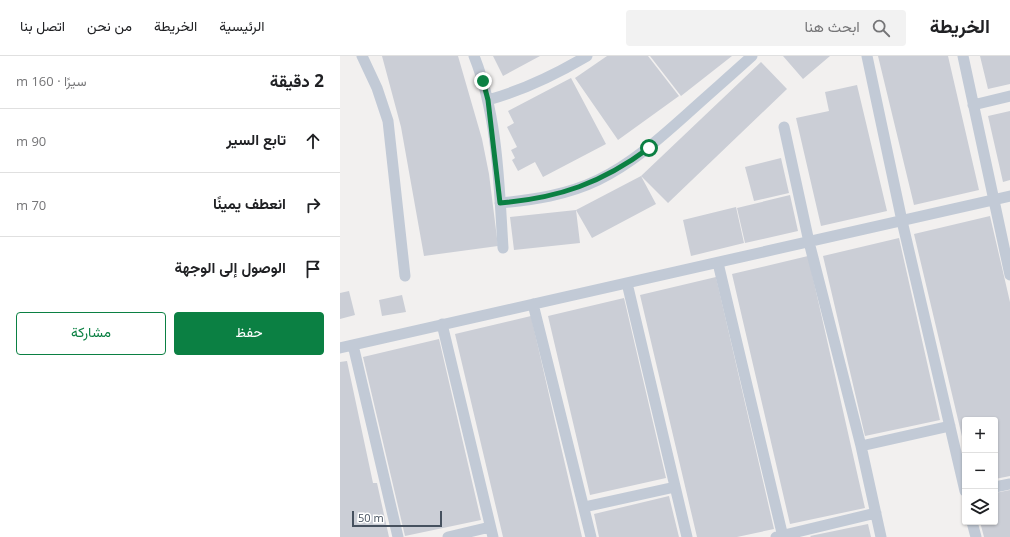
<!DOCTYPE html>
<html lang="ar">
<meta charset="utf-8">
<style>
:root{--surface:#fff;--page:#f2f2f2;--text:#202124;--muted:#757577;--line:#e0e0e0;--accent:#0b8043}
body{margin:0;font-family:"Open Sans",Vazirmatn,sans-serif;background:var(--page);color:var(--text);direction:rtl}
.controls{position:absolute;right:12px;bottom:12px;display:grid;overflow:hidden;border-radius:4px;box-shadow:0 1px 3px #0004}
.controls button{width:36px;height:36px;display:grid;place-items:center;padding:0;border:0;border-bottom:1px solid var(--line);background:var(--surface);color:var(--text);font:20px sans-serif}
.scale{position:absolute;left:12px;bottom:10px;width:90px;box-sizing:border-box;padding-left:4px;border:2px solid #46515f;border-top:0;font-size:11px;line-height:14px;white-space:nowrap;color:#46515f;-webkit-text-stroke:3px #fff;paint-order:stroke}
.stop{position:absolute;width:12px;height:12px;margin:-9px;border:3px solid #0b8043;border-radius:50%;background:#fff}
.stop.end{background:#0b8043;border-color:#fff;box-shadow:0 1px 4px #0008}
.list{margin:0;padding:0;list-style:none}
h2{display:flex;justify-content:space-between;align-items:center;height:52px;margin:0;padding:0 16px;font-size:17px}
h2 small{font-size:13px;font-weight:400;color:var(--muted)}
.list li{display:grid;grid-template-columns:26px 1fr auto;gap:12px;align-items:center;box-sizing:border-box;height:64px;padding:0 16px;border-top:1px solid var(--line)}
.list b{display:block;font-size:15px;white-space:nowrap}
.list em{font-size:13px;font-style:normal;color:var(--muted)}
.actions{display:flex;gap:8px;padding:12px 16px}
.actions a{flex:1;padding:9px 0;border:1px solid var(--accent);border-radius:4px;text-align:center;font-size:14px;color:var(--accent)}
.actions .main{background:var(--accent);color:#fff}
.icon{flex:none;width:22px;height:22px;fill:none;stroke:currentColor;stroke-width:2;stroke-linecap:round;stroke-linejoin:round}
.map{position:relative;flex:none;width:670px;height:481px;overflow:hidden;direction:ltr}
header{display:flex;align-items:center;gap:24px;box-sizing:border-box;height:56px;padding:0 20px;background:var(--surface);border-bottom:1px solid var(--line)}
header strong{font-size:19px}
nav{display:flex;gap:22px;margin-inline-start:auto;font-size:14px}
.search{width:280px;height:36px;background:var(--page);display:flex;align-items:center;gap:10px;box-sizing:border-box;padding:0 14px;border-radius:4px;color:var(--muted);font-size:15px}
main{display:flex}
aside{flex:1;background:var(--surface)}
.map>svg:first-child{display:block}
</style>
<header>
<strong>الخريطة</strong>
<div class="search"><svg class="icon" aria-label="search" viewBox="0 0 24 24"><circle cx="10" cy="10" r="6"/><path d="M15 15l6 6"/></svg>ابحث هنا</div>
<nav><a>الرئيسية</a><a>الخريطة</a><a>من نحن</a><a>اتصل بنا</a></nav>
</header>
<main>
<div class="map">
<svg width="670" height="481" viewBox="0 0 670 481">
<rect width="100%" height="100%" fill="#f2f0ef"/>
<path fill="#cbced6" d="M42 0H118L142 83 149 118 158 190 84 200 61 71Z
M153 0H200L163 20Z
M267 0H308L339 40 278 84 235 22Z
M310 0H392L341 40Z
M443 0H490L463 23Z
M538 0H608L639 134 574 149Z
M640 0H670V28L648 33Z
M421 6 447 33 328 147 301 120 316 148 252 182 236 154 240 187 174 194 170 161 236 154 301 120Z
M231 22 266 88 203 121 195 106 178 115 172 104 175 102 171 94 177 91 167 71 174 67 168 55Z
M517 29 547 155 481 170 456 62 489 55 485 36Z
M670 55V124L663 126 648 60Z
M441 102 449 137 414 145 405 111Z
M450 139 458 175 405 187 397 152Z
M396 151 404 187 351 200 343 164Z
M650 160 670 246V420L655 423V364H625V393L574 178Z
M559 182 600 364 525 380 483 200Z
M468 200 525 452 450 468 392 218Z
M376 221 434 473 397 481H357L300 239Z
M9 235 15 259 0 263V237Z
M62 239 66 256 42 260 39 244Z
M284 242 326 422 250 439 208 260Z
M191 260 215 365 242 481H163L115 278Z
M99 283 141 464 65 480 23 301Z
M7 305 33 427H37L49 481H0V306Z
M670 434V481H644L640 466H655V437Z
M329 440 339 481H259L254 458Z
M528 468 531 481H471L470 480Z"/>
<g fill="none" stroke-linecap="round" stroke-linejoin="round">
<path stroke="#c2cad6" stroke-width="11" d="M22 0 37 32 48 65 65 220
M134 0C158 60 159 129 163 192
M527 0 562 165 625 435
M623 0 670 219
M148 44C184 34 215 19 247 0
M633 49 670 40
M444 71 469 186 521 390 541 481
M160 147C193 144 227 139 258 124 291 108 318 84 346 59 368 39 390 20 412 0
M378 207 443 481
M287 227 347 481
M193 248 251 481
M102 268 153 481
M13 289 58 481
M0 292 670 140
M521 390 610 370
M655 431 670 428
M244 451 335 431
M632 466 636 481
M108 481 150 471
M436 481 536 457"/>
</g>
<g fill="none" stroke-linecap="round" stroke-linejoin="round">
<path stroke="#0b8043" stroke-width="5" d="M143 25 148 44 160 147C219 142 262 127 309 92"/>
</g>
</svg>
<div class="controls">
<button>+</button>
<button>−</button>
<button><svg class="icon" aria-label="layers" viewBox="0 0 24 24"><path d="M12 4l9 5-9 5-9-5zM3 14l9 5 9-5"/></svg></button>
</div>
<div class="scale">50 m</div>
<div class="stop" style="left:309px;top:92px"></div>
<div class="stop end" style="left:143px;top:25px"></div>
</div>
<aside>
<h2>2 دقيقة<small>سيرًا · 160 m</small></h2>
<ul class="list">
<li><svg class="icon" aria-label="ahead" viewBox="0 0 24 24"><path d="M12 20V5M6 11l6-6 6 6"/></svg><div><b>تابع السير</b></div><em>90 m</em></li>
<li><svg class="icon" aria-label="right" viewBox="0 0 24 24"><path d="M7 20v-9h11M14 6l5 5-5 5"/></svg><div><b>انعطف يمينًا</b></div><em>70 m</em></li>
<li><svg class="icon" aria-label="arrive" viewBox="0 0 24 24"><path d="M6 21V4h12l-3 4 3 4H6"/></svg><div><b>الوصول إلى الوجهة</b></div></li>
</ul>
<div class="actions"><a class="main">حفظ</a><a>مشاركة</a></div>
</aside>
</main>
